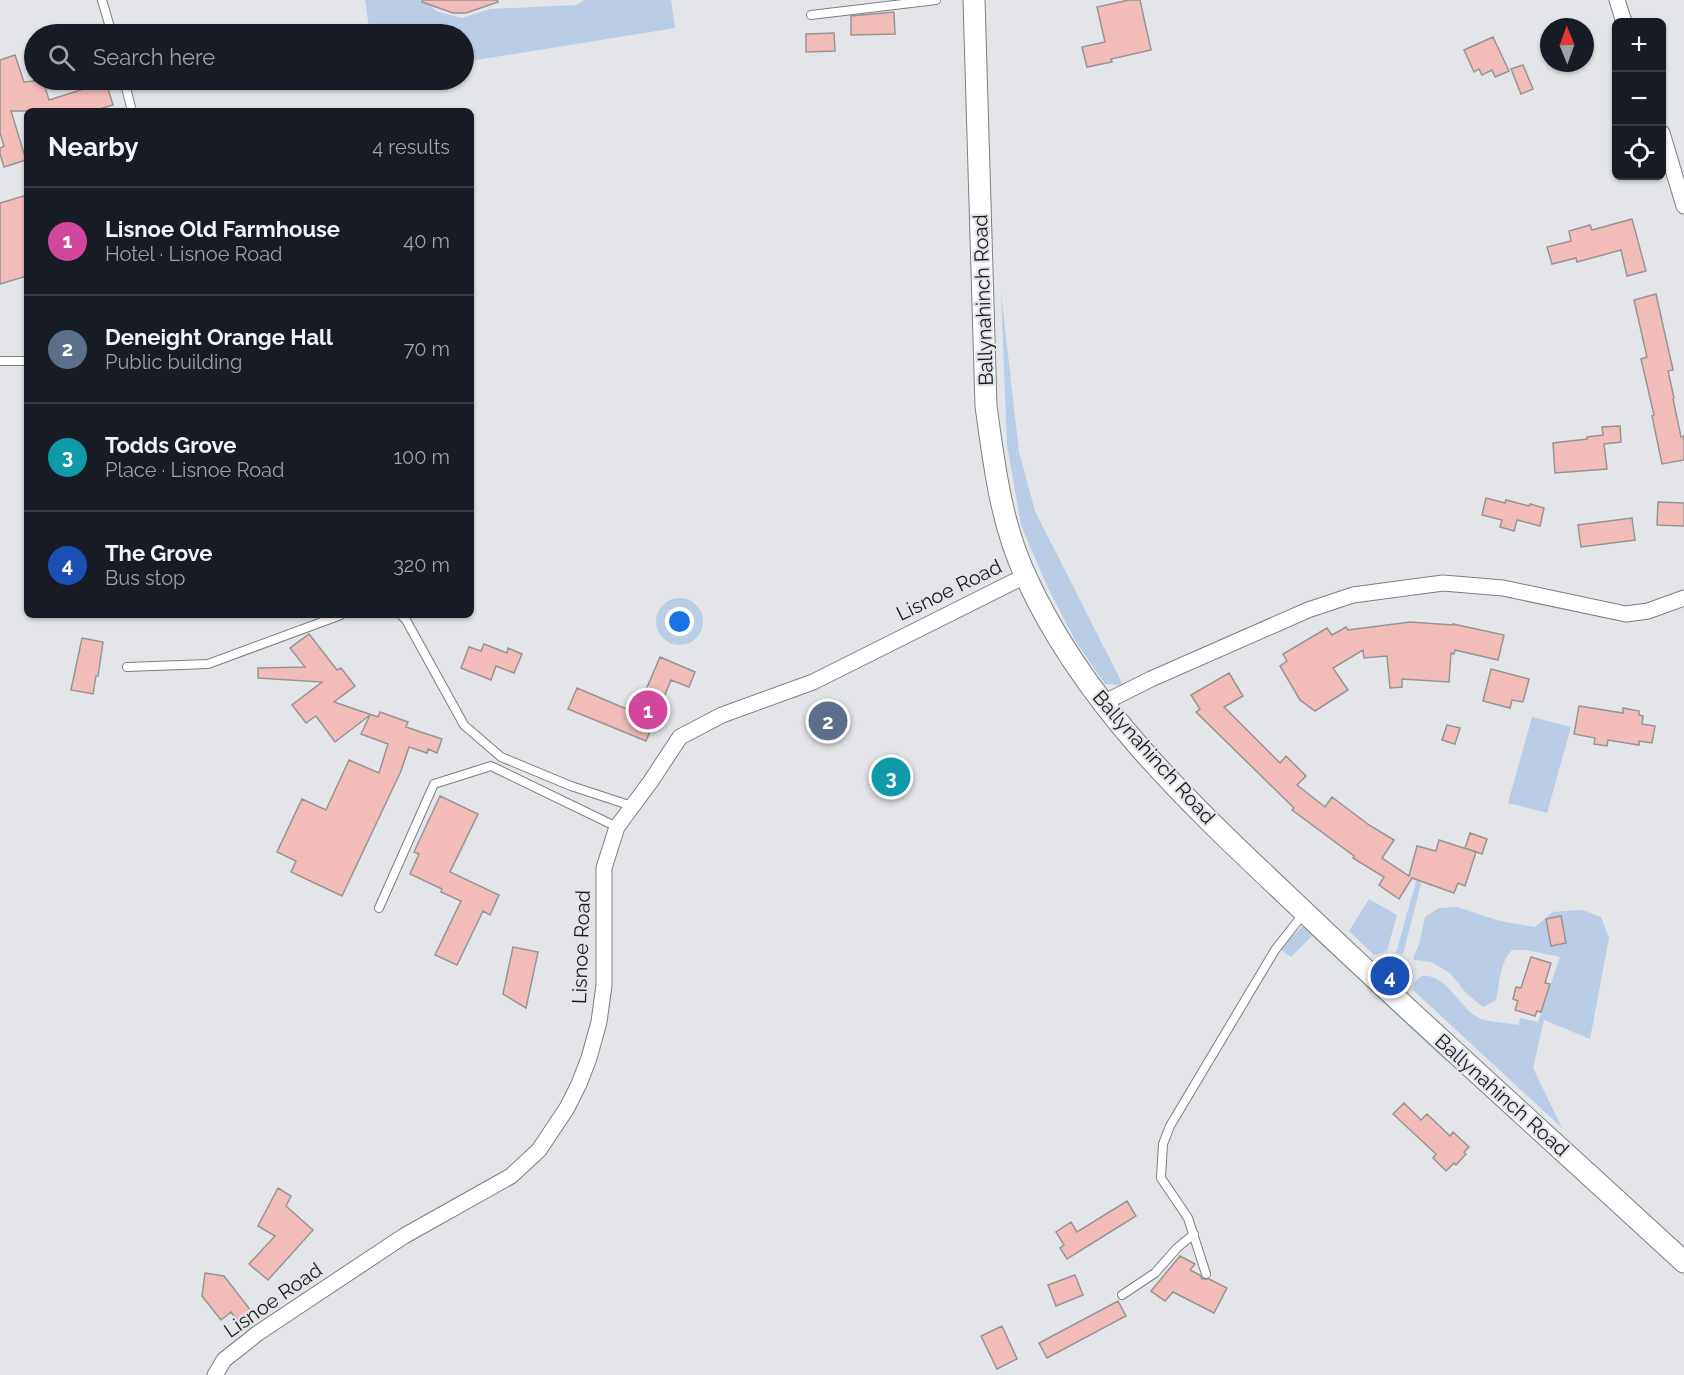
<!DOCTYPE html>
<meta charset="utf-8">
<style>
:root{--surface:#171b24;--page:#242831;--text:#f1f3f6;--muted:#9ea1a6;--line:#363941;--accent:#8c9099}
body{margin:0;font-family:Raleway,sans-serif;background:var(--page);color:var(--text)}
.controls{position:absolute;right:18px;top:18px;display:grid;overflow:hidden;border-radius:9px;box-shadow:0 2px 4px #0004}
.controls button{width:54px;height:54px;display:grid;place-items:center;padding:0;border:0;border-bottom:2px solid var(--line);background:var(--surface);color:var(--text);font:30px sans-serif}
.compass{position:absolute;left:1540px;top:18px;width:54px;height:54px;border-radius:50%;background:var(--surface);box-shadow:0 2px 4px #0004;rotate:359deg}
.you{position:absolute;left:680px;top:622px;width:21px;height:21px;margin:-15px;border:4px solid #fff;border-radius:50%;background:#1a73e8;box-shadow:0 0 0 9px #1a73e833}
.badge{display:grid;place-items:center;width:39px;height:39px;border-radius:50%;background:var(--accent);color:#fff;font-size:20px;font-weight:700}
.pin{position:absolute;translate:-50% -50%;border:3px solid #fff;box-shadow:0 2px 6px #0006}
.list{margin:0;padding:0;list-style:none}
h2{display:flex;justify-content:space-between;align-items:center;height:78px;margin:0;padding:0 24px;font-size:26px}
h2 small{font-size:20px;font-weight:400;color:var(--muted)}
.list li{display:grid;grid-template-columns:39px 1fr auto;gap:18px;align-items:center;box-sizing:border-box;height:108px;padding:0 24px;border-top:2px solid var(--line)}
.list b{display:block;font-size:22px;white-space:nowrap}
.list p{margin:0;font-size:20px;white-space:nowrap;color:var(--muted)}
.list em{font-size:20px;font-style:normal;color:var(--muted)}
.icon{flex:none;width:33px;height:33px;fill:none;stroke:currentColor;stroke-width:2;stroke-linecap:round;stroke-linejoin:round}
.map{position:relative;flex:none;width:1684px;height:1375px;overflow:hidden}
.search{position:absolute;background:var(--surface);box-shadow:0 2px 4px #0004;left:24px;top:24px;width:450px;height:66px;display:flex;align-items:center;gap:15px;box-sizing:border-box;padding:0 21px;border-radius:33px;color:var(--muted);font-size:22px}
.panel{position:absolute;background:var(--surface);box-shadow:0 2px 4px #0004;left:24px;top:108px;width:450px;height:510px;border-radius:9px}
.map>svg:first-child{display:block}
</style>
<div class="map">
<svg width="1684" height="1375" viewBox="0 0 1684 1375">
<rect width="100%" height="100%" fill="#e3e5e9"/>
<path fill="#b9cee6" d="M365 0H425L436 11 462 18 490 9 576 5 585 0H671L675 28 464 62V34H370Z
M1001 293 1019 452 1035 511 1123 685 1105 684 1076 642 1047 586 1021 525 1007 445Z
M1532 717 1571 727 1547 813 1508 803Z
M1417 878 1421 884 1403 954 1396 953Z
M1369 899 1397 915 1387 951 1374 955 1349 931Z
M1457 907 1500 921 1535 927 1553 912 1582 910 1601 917 1609 938 1590 1039 1544 1020 1533 1068 1562 1128 1413 990 1414 983 1421 976C1446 973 1458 1006 1477 1017 1485 1022 1509 1023 1519 1025L1520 1018 1538 1022 1560 957 1526 950H1512C1499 964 1500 983 1496 1000L1483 1007 1467 994 1450 973 1431 962 1415 960 1413 958 1419 945 1425 917 1439 908Z
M1303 926 1317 933 1447 1055V1062L1312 936 1291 957 1280 949Z"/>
<path fill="#f2bdb9" stroke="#989493" stroke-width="1.5" d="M423 0H497L498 2 466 13H453L422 2Z
M1129 0H1140L1151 50 1111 59 1112 62 1087 67 1082 47 1105 42 1097 7Z
M894 12 895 34 851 35V16Z
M834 33 835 51 806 52V34Z
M1493 37 1509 71 1495 77 1492 70 1482 75 1479 69 1474 72 1464 50Z
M15 55 24 82 43 80 49 100 106 82 113 105 93 111H11L26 160 4 167 0 154V148L4 146 0 133V60Z
M1523 65 1533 89 1521 94 1511 69Z
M27 195V276L0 284V203Z
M1632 219 1646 271 1627 276 1621 250 1577 262 1576 258 1552 264 1547 247 1571 241 1569 231 1590 225 1592 230Z
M1656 294 1673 370 1668 371 1674 398 1673 399 1681 437 1684 436V460L1662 464 1652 416 1654 415 1641 359 1647 357 1634 300Z
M1620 426 1621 442 1604 444 1607 469 1555 473 1553 443 1587 439V437L1603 435 1602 427Z
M1486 498 1505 503 1506 500 1529 506 1530 504 1544 508 1540 526 1517 520 1514 531 1500 527 1502 520 1482 515Z
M1658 502 1684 503V526L1657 525Z
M1632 518 1635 540 1581 547 1578 525Z
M1410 622 1453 625V624L1504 635 1498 660 1455 650 1454 654 1451 653 1449 682 1402 679V687L1390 688 1387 656 1364 658 1363 650 1333 668 1348 690 1315 711 1300 700 1280 666 1287 661 1283 654 1327 628 1332 635 1346 627 1348 630Z
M309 634 337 670 341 668 355 686 334 702 378 717 380 712 408 722 406 727 442 739 437 753 428 749 427 753 409 747 401 771 342 896 291 872 296 861 277 852 302 799 326 810 349 760 379 773 388 744 361 734 370 715 335 742 316 716 306 723 292 705 322 682 258 678V668L305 667 290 648Z
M82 638 103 642 98 676H96L93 694 71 690Z
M484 644 507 653 508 648 522 654 514 673 496 666 491 680 461 668 469 647 481 651Z
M660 657 695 672 689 687 671 680 646 741 568 709 577 688 636 713Z
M1491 669 1529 679 1523 702 1512 700 1510 708 1483 701Z
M1229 673 1243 696 1224 707 1280 763 1286 756 1306 776 1297 785 1325 807 1332 797 1369 825 1394 840 1382 858 1409 876 1417 846 1436 851 1439 840 1476 852 1465 886 1458 883 1454 893 1412 878 1399 899 1379 885 1384 877 1353 858 1354 856 1292 810 1294 808 1196 712 1200 709 1191 695Z
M830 701 849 719 826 742 807 724Z
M1579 706 1623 713V708L1639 711V715L1643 716 1642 724 1655 726 1652 743 1639 741V745L1608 740 1607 746 1594 744 1595 738 1574 734Z
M1447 725 1460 728 1455 744 1442 740Z
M440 796 478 814 450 872 499 895 490 915 483 911 457 965 435 955 461 901 441 892 442 889 410 874 419 854 414 852Z
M1470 833 1487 839 1482 854 1465 848Z
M1561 916 1566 943 1551 946 1546 919Z
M513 947 538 952 526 1008 503 994Z
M1531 957 1551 963 1545 983 1550 984 1541 1012 1537 1011 1535 1016 1515 1010 1518 1001 1513 999 1516 987 1521 988Z
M1404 1103 1421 1120 1427 1114 1450 1136 1453 1132 1469 1147 1464 1152 1466 1154 1456 1165 1454 1163 1446 1171 1433 1158 1436 1154 1393 1114Z
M278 1188 291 1196 286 1206 313 1230 268 1280 249 1264 275 1236 258 1226Z
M1127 1201 1136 1216 1067 1259 1060 1248 1064 1245 1056 1232 1071 1222 1077 1232Z
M1180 1256 1195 1264 1190 1270 1200 1275 1202 1279H1209L1227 1288 1214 1313 1173 1292 1165 1301 1151 1291Z
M205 1273 224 1276 252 1312 239 1322 231 1312 221 1320 202 1296Z
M1075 1275 1083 1295 1056 1306 1048 1285Z
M1118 1301 1126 1316 1047 1358 1039 1343Z
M1002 1326 1017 1359 997 1369 981 1336Z"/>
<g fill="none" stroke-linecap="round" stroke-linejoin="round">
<g stroke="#7c7e81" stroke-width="10">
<path id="lane" d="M102 0 112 34
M811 15 936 0
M124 80 132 111
M0 361H27
M401 615 406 620 464 725 501 757 571 786 632 806
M127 667 208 664 341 615
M379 908 434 784 491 766 617 827
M1206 1274 1188 1218 1161 1178 1163 1144 1170 1126 1275 950 1304 913
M1122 1295 1155 1273 1177 1248 1194 1234"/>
</g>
<g stroke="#7c7e81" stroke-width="17">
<path id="street" d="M1617 0 1624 22
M1662 133 1684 206
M1103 703 1151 679 1308 610 1353 595 1443 583 1503 588 1626 614 1648 611 1684 598
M215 1375 224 1360 258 1333 404 1236 511 1176 539 1150 567 1108 579 1084 589 1058 599 1022 604 985V868L617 827 651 781 680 737 722 715 813 682 1025 576"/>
</g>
<g stroke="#7c7e81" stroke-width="23">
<path id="secondary" d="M974 0 986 406C994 464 1001 524 1026 577 1089 716 1208 820 1316 923 1437 1038 1562 1149 1684 1262"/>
</g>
<use href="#lane" stroke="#fff" stroke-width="8"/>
<use href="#street" stroke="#fff" stroke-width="15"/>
<use href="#secondary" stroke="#fff" stroke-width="21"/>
</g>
<g text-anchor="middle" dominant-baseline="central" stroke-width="4.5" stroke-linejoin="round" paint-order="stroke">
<g font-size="20" fill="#191a1b" stroke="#e3e5e9">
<text transform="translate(983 300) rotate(-92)">Ballynahinch Road</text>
<text transform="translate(949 590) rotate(-26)">Lisnoe Road</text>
<text transform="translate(1154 757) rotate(48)">Ballynahinch Road</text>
<text transform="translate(581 947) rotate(-88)">Lisnoe Road</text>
<text transform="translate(1502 1095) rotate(42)">Ballynahinch Road</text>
<text transform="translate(273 1300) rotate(-35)">Lisnoe Road</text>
</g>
</g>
</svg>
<div class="controls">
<button>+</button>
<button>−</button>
<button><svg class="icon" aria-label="locate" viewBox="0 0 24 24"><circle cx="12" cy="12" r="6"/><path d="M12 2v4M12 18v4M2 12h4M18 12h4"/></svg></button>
</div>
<svg class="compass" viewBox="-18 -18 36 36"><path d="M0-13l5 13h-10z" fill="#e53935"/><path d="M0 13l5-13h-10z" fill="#9ea1a6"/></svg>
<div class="you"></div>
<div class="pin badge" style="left:648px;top:710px;background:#d1479c">1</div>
<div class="pin badge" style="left:828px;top:721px;background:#5c6f8a">2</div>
<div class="pin badge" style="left:891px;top:777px;background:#0f9aa8">3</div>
<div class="pin badge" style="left:1390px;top:976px;background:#1a4fb4">4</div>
<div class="search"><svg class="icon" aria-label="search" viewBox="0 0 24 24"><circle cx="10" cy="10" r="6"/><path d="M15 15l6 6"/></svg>Search here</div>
<section class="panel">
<h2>Nearby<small>4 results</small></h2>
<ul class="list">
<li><span class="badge" style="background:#d1479c">1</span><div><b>Lisnoe Old Farmhouse</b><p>Hotel · Lisnoe Road</p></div><em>40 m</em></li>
<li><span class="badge" style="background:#5c6f8a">2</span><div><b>Deneight Orange Hall</b><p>Public building</p></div><em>70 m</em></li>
<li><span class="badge" style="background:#0f9aa8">3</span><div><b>Todds Grove</b><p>Place · Lisnoe Road</p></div><em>100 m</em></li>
<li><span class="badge" style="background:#1a4fb4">4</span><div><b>The Grove</b><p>Bus stop</p></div><em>320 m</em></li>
</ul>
</section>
</div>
